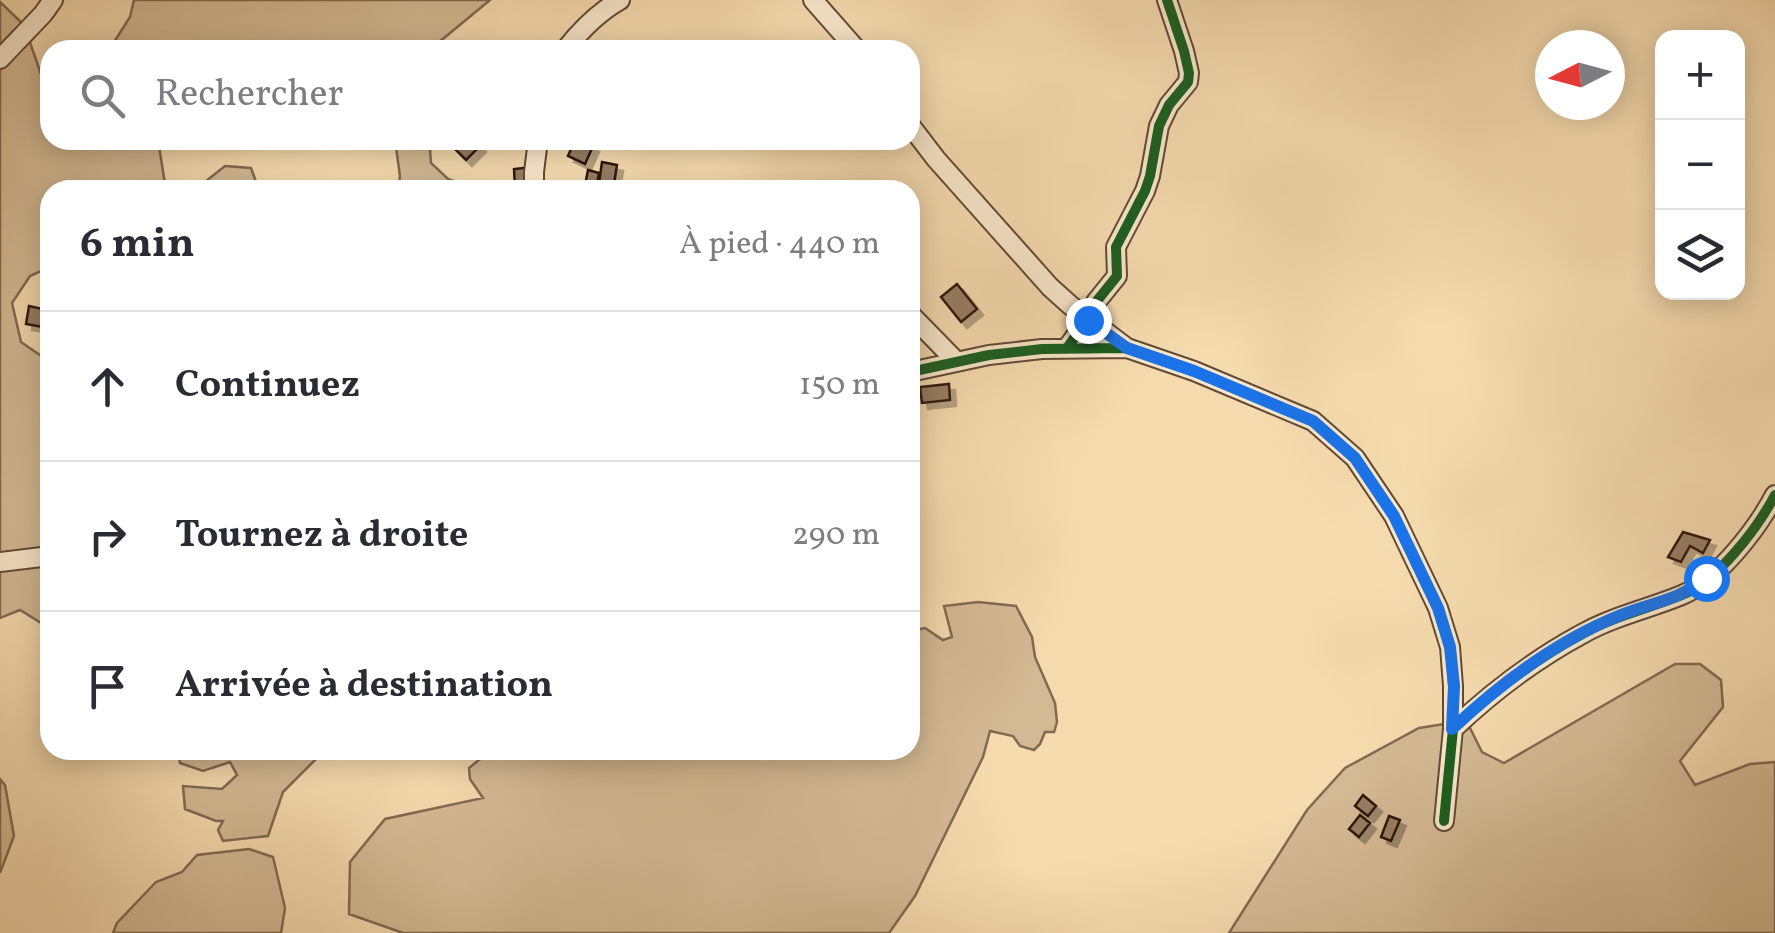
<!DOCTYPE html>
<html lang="fr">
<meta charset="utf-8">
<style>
:root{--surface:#fff;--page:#f7f7f7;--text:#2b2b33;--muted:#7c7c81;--line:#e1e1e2}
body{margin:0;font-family:Vollkorn,serif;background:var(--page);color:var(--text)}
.controls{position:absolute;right:30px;top:30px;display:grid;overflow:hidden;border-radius:20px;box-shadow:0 5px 25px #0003}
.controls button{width:90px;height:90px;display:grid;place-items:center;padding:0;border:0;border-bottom:2px solid var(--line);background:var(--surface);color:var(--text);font:50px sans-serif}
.compass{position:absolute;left:1535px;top:30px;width:90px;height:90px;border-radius:50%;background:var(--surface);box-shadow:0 5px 25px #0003;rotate:264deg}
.stop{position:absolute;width:30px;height:30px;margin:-22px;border:8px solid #1a73e8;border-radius:50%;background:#fff}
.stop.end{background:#1a73e8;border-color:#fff;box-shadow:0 2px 10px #0008}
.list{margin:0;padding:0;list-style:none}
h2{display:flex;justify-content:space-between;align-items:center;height:130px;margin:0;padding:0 40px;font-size:42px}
h2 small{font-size:32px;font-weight:400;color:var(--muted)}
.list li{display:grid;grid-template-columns:65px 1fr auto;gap:30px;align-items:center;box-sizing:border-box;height:150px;padding:0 40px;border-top:2px solid var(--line)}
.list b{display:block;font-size:38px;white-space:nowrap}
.list em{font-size:32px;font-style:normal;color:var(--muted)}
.icon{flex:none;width:55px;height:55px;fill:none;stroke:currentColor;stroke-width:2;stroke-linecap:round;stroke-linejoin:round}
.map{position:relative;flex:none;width:1775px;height:933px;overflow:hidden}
.search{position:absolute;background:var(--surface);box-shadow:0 5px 25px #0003;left:40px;top:40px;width:880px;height:110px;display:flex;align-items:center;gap:25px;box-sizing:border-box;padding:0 35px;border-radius:30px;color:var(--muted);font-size:38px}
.panel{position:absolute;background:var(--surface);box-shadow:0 5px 25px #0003;left:40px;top:180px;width:880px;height:580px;border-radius:30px}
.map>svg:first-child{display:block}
</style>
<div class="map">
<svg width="1775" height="933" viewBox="0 0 1775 933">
<defs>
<filter id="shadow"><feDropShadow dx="6" dy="6" stdDeviation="0" flood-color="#0004"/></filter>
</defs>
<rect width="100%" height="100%" fill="#f6dbaf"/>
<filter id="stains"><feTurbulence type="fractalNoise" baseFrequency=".002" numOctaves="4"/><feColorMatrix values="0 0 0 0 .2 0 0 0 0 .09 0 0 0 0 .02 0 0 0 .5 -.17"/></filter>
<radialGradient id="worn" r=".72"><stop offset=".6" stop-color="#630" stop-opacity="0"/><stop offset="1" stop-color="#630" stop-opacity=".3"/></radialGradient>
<path fill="#d4ba94" stroke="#826a51" stroke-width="2.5" d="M134 0H490L432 48 464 45V50H109L130 17Z
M0 2 24 25 50 100V140H158L166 190H50V267L30 276 12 303 21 342 50 362V678L41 623 20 610 0 618Z
M395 140H443L430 150 431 163 448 179 478 190H398L400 176Z
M225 166 251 168 259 190H202L206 181Z
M978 602 1016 606 1032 637 1035 657 1055 703 1057 722 1054 732H1045L1040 744 1034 750 1020 746 1013 736 990 731 983 757 915 896 889 933H403L349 914 350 862 385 819 483 798 470 779 469 768 480 759 496 750H766L768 754 779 753V750H910V631L925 628 943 640 952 637 944 606Z
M1675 664H1700L1721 680 1723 707 1680 761 1695 785 1750 764 1775 762V933H1229L1307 810 1345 768 1419 728 1444 724 1470 728 1482 752 1504 763Z
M178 750H325L283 792 268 836 223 841 218 830 223 821H216L185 809 183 786 222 789 237 775 230 762 203 771 180 763Z
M0 779 5 785 14 836 0 873Z
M249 849 273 857 285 908 281 933H113L117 923 156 882 182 872 197 855Z"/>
<path fill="#977e62" stroke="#30190e" stroke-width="2.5" filter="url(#shadow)" d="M452 140H473L480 146 466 160 449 143Z
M575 140 593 146 585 164 568 156Z
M602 162 617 165 613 190H598Z
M533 167 534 188 515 189 514 169Z
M588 170 599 173 596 190H584Z
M957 284 977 309 961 322 941 297Z
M29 306 47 310 43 327 26 324Z
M949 384 950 400 922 403 920 387Z
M1683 532 1710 540 1703 553 1690 546 1681 562 1668 557Z
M1363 795 1376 806 1368 816 1355 806Z
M1360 815 1370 823 1359 837 1349 829Z
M1389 816 1400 820 1391 841 1381 837Z"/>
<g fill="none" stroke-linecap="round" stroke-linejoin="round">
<g stroke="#624a36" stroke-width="22">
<path id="street" d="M813 0 857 50
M565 50C580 31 599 12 620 0
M0 59 43 14 53 0
M910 125 936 159 1050 287 1070 305 1127 348
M534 190V172L538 140
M910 314 957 362
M1067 348 1088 319 1096 302 1117 276 1116 247 1145 191 1150 176 1159 126 1169 105 1188 82 1189 73 1184 51 1167 0
M910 372 989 355 1042 349 1127 348 1194 371 1313 421 1355 458 1394 516 1438 608 1450 647 1453 686V729L1444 821
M0 562 50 556
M1453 729C1492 692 1534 660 1582 634 1614 616 1648 609 1682 595 1718 580 1757 529 1775 495"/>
</g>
<use href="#street" stroke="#f9e8cb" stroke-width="18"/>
<g stroke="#f9e8cb" stroke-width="16">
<path id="cycleway" d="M1067 348 1088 319 1096 302 1117 276 1116 247 1145 191 1150 176 1159 126 1169 105 1188 82 1189 73 1184 51 1167 0
M910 372 989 355 1042 349 1127 348 1194 371 1313 421 1355 458 1394 516 1438 608 1450 647 1453 686V729L1444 821
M1453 729C1492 692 1534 660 1582 634 1614 616 1648 609 1682 595 1718 580 1757 529 1775 495"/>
</g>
<use href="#cycleway" stroke="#1b5e20" stroke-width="10"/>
</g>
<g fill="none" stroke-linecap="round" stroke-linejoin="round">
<path stroke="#1a73e8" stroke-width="12" d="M1088 320 1127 348 1194 371 1313 421 1355 458 1394 516 1438 608 1450 647 1454 686 1452 729C1501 683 1558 640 1621 615 1653 602 1678 601 1706 578"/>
</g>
<rect width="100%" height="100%" filter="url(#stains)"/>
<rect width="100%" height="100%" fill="url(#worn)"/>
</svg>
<div class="controls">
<button>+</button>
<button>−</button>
<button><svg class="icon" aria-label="layers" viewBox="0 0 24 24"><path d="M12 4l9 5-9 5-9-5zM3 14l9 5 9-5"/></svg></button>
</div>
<svg class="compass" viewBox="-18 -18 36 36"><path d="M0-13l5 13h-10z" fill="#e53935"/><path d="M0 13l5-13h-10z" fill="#7c7c81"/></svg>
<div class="stop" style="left:1706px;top:578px"></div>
<div class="stop end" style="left:1088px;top:320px"></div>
<div class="search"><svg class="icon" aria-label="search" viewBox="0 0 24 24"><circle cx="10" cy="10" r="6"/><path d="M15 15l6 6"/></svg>Rechercher</div>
<section class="panel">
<h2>6 min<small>À pied · 440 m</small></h2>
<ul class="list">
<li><svg class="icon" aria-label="ahead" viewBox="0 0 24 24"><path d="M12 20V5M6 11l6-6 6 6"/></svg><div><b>Continuez</b></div><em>150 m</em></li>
<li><svg class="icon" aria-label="right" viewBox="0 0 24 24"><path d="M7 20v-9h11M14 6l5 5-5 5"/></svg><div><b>Tournez à droite</b></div><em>290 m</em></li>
<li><svg class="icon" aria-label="arrive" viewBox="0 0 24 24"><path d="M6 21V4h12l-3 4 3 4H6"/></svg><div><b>Arrivée à destination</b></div></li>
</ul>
</section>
</div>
